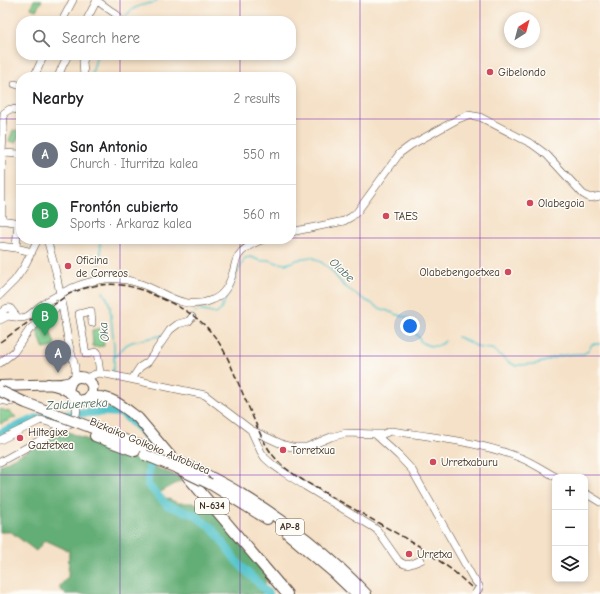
<!DOCTYPE html>
<meta charset="utf-8">
<style>
:root{--surface:#fff;--page:#f2f2f2;--text:#202124;--muted:#757577;--line:#e0e0e0;--accent:#d1495b}
body{margin:0;font-family:"Comic Neue",sans-serif;background:var(--page);color:var(--text)}
.controls{position:absolute;right:12px;bottom:12px;display:grid;overflow:hidden;border-radius:8px;box-shadow:0 2px 6px #0003}
.controls button{width:36px;height:36px;display:grid;place-items:center;padding:0;border:0;border-bottom:1px solid var(--line);background:var(--surface);color:var(--text);font:20px sans-serif}
.compass{position:absolute;left:504px;top:12px;width:36px;height:36px;border-radius:50%;background:var(--surface);box-shadow:0 2px 6px #0003;rotate:36deg}
.you{position:absolute;left:410px;top:326px;width:14px;height:14px;margin:-10px;border:3px solid #fff;border-radius:50%;background:#1a73e8;box-shadow:0 0 0 6px #1a73e833}
.badge{display:grid;place-items:center;width:26px;height:26px;border-radius:50%;background:var(--accent);color:#fff;font-size:13px;font-weight:700}
.pin{position:absolute;translate:-50% -33px;filter:drop-shadow(0 1px 2px #0008)}
.pin::after{content:'';position:absolute;top:21px;width:14px;height:12px;background:inherit;clip-path:polygon(0 0,100% 0,50% 100%)}
.list{margin:0;padding:0;list-style:none}
h2{display:flex;justify-content:space-between;align-items:center;height:52px;margin:0;padding:0 16px;font-size:17px}
h2 small{font-size:13px;font-weight:400;color:var(--muted)}
.list li{display:grid;grid-template-columns:26px 1fr auto;gap:12px;align-items:center;box-sizing:border-box;height:60px;padding:0 16px;border-top:1px solid var(--line)}
.list b{display:block;font-size:15px;white-space:nowrap}
.list p{margin:0;font-size:13px;white-space:nowrap;color:var(--muted)}
.list em{font-size:13px;font-style:normal;color:var(--muted)}
.icon{flex:none;width:22px;height:22px;fill:none;stroke:currentColor;stroke-width:2;stroke-linecap:round;stroke-linejoin:round}
.map{position:relative;flex:none;width:600px;height:594px;overflow:hidden}
.search{position:absolute;background:var(--surface);box-shadow:0 2px 6px #0003;left:16px;top:16px;width:280px;height:44px;display:flex;align-items:center;gap:10px;box-sizing:border-box;padding:0 14px;border-radius:16px;color:var(--muted);font-size:15px}
.panel{position:absolute;background:var(--surface);box-shadow:0 2px 6px #0003;left:16px;top:72px;width:280px;height:172px;border-radius:16px}
.map>svg:first-child{display:block}
</style>
<div class="map">
<svg width="600" height="594" viewBox="0 0 600 594">
<rect width="100%" height="100%" fill="#fdfcf7"/>
<filter id="ink" filterUnits="userSpaceOnUse"><feTurbulence type="fractalNoise" baseFrequency=".025" numOctaves="2"/><feDisplacementMap in="SourceGraphic" scale="8" xChannelSelector="R" yChannelSelector="G"/><feConvolveMatrix kernelMatrix="1 2 1 2 8 2 1 2 1" color-interpolation-filters="sRGB"/></filter>
<filter id="wash" filterUnits="userSpaceOnUse"><feTurbulence type="fractalNoise" baseFrequency=".012" numOctaves="4" result="noise"/><feDisplacementMap in="SourceGraphic" scale="16" xChannelSelector="R" yChannelSelector="G"/><feGaussianBlur stdDeviation="0.9" result="paint"/><feColorMatrix in="noise" values="0 0 0 0 0 0 0 0 0 0 0 0 0 0 0 0 0 1.4 0 .05"/><feComposite in="paint" operator="in"/></filter>
<g filter="url(#wash)">
<rect width="100%" height="100%" fill="#f5e1c7"/>
<path fill="#7ac98a" stroke="#5a7a54" d="M34 0H42L36 10 31 8Z
M13 130 21 132 15 143 9 141Z
M47 323 55 344 54 345V347L44 349 36 328Z
M102 328 104 346 93 347 92 330Z
M0 409 10 412 16 417 0 424Z"/>
<path fill="#63ad76" stroke="#4f6c4a" d="M66 431 184 479 157 494 178 503H194L211 509 267 576 263 594H65L59 587 68 577 69 551 45 540 36 551 11 532H0V465Z"/>
<g fill="none" stroke-linecap="round" stroke-linejoin="round">
<path stroke="#57c5cc" stroke-width="1.5" d="M123 21C130 8 137 6 151 3H154L157 0
M91 77 97 55
M96 275 100 264 101 254 100 239
M103 292 108 300 110 307 114 346V366L112 373
M195 312C200 308 209 313 216 314L221 310 224 302 234 282 236 275 245 258 251 257 261 261 268 260 278 263 286 264 303 258 312 257 321 262 330 269 344 286 365 300 371 303 377 307 401 316 409 318C411 322 414 331 416 334 418 337 420 338 421 342 429 347 438 348 445 341
M457 337 461 338 480 348 492 349 509 362 516 366C521 364 529 365 535 364 541 363 547 361 553 358 561 355 576 353 584 354L590 348 592 344H600
M114 358 126 345 132 342 163 335
M103 412 105 403"/>
<path stroke="#57c5cc" stroke-width="8" d="M0 433 37 418 70 414 103 412 122 413 148 437 153 446 148 477V485L168 506 193 514 213 529 237 562 269 594"/>
</g>
</g>
<g filter="url(#ink)">
<g fill="none" stroke-linecap="round" stroke-linejoin="round">
<g stroke="#574537" stroke-width="8">
<path id="minor" d="M96 0 117 15 119 19 117 21
M62 21 73 0
M86 21 97 0
M34 77 44 55
M58 77 62 67 68 55
M84 77 83 61 86 55
M15 84 21 86
M0 153H2L4 113 10 109 21 110
M0 220 21 223
M2 221V153L21 154
M291 232 344 221 351 217 357 212 400 153 411 145 458 119 468 115 480 117 532 144 547 155 583 194 590 198 600 196
M47 239 56 272 69 345 75 367V376L74 379
M0 246 16 248 32 252
M16 248 18 222
M0 295 15 280 24 267 38 239
M0 314C3 311 6 307 10 308L17 317
M0 320 8 316C14 317 21 319 26 317 32 314 38 307 43 304 60 293 79 283 99 280 111 278 126 279 138 283 164 291 183 312 212 300 224 296 230 283 233 272 235 266 235 260 239 255 244 247 256 242 264 239
M92 323 91 311 79 314 86 354 97 352 100 373
M0 363 14 352 30 329 62 303
M86 378 98 373 106 374 205 395 251 430 284 445 292 447H307L331 437 346 433 375 434 399 456 412 470 473 578 479 586V588
M132 379 140 367 148 362 170 330 178 324 189 321 192 317
M0 400 11 402
M251 430 261 452 265 458 273 465 283 472 305 486 373 527 377 530 398 560C407 568 411 564 421 560
M375 434H383L391 431C435 437 479 442 521 458 533 463 545 471 556 477
M0 440 41 420 64 427
M0 462 71 423C79 414 77 409 74 398
M585 493 600 502"/>
</g>
<g stroke="#574537" stroke-width="12">
<path id="highway" d="M48 384C55 385 63 387 69 392 72 394 73 398 78 400 84 402 90 397 96 397 112 396 126 409 138 418L287 594
M0 386 62 384 71 382
M69 387C74 366 103 382 88 398
M90 427 149 449
M95 436 135 451
M203 473C216 480 229 486 241 494 285 520 332 557 366 594
M212 485 267 519
M288 534 333 572 356 594"/>
</g>
<use href="#minor" stroke="#fff" stroke-width="7"/>
<use href="#highway" stroke="#fff" stroke-width="10"/>
<path stroke="#3b2a1e" stroke-width="1.5" stroke-dasharray="6 3" stroke-linecap="butt" d="M0 342 69 294C99 281 124 281 154 295 174 304 196 314 210 331 221 343 228 358 234 373 240 387 246 401 252 415 259 431 265 447 277 460 285 469 296 476 306 482L419 546 452 570 479 594"/>
<g stroke="#574537" stroke-width="8" stroke-linecap="butt">
<path id="minor-bridge" d="M475 594 479 588"/>
</g>
<g stroke="#574537" stroke-width="12" stroke-linecap="butt">
<path id="highway-bridge" d="M0 391 26 403 90 427
M145 455 177 468 210 484
M183 464 203 473"/>
</g>
<use href="#minor-bridge" stroke="#fff" stroke-width="7"/>
<use href="#highway-bridge" stroke="#fff" stroke-width="10"/>
</g>
</g>
<path fill="none" stroke="#7b2cbf" stroke-width="1" stroke-opacity="0.55" d="M120 0V21M240 0V21M360 0V594M480 0V594M120 55V77M240 55V77M0 119H21M291 119H600M0 238H21M291 238H600M120 239V594M240 239V594M0 356H600M0 475H600"/>
<g fill="#d1495b" stroke="#fdfcf7" stroke-width="1.5">
<circle cx="490" cy="72" r="4"/>
<circle cx="530" cy="203" r="4"/>
<circle cx="386" cy="216" r="4"/>
<circle cx="68" cy="266" r="4"/>
<circle cx="508" cy="272" r="4"/>
<circle cx="20" cy="438" r="4"/>
<circle cx="283" cy="450" r="4"/>
<circle cx="433" cy="462" r="4"/>
<circle cx="409" cy="554" r="4"/>
</g>
<g text-anchor="middle" dominant-baseline="central" stroke-width="3" stroke-linejoin="round" paint-order="stroke">
<g fill="#fdfcf7" stroke="#75695f" stroke-width="1">
<rect x="195" y="498" width="34" height="16" rx="3"/>
<rect x="276" y="519" width="28" height="16" rx="3"/>
</g>
<g font-size="10" font-weight="bold" fill="#3b2a1e">
<text x="212" y="506">N-634</text>
<text x="290" y="527">AP-8</text>
</g>
<g font-size="11" fill="#3b2a1e" stroke="#fdfcf7" text-anchor="start">
<text x="498" y="72">Gibelondo</text>
<text x="538" y="203">Olabegoia</text>
<text x="394" y="216">TAES</text>
<text x="76" y="260">Oficina<tspan x="76" dy="13">de Correos</tspan></text>
<text x="500" y="272" text-anchor="end">Olabebengoetxea</text>
<text x="28" y="432">Hiltegixe<tspan x="28" dy="13">Gaztetxea</tspan></text>
<text x="291" y="450">Torretxua</text>
<text x="441" y="462">Urretxaburu</text>
<text x="417" y="554">Urretxa</text>
</g>
<g font-size="11" fill="#3b2a1e" stroke="#fdfcf7">
<text transform="translate(150 446) rotate(23)">Bizkaiko Golkoko Autobidea</text>
</g>
<g font-size="12" font-style="italic" fill="#45605b" stroke="#fdfcf7">
<text transform="translate(342 270) rotate(43)">Olabe</text>
<text transform="translate(104 332) rotate(-96)">Oka</text>
<text transform="translate(77 404) rotate(-3)">Zalduerreka</text>
</g>
</g>
</svg>
<div class="controls">
<button>+</button>
<button>−</button>
<button><svg class="icon" aria-label="layers" viewBox="0 0 24 24"><path d="M12 4l9 5-9 5-9-5zM3 14l9 5 9-5"/></svg></button>
</div>
<svg class="compass" viewBox="-18 -18 36 36"><path d="M0-13l5 13h-10z" fill="#e53935"/><path d="M0 13l5-13h-10z" fill="#757577"/></svg>
<div class="you"></div>
<div class="pin badge" style="left:58px;top:373px;background:#6b7280">A</div>
<div class="pin badge" style="left:45px;top:336px;background:#2e9e5b">B</div>
<div class="search"><svg class="icon" aria-label="search" viewBox="0 0 24 24"><circle cx="10" cy="10" r="6"/><path d="M15 15l6 6"/></svg>Search here</div>
<section class="panel">
<h2>Nearby<small>2 results</small></h2>
<ul class="list">
<li><span class="badge" style="background:#6b7280">A</span><div><b>San Antonio</b><p>Church · Iturritza kalea</p></div><em>550 m</em></li>
<li><span class="badge" style="background:#2e9e5b">B</span><div><b>Frontón cubierto</b><p>Sports · Arkaraz kalea</p></div><em>560 m</em></li>
</ul>
</section>
</div>
